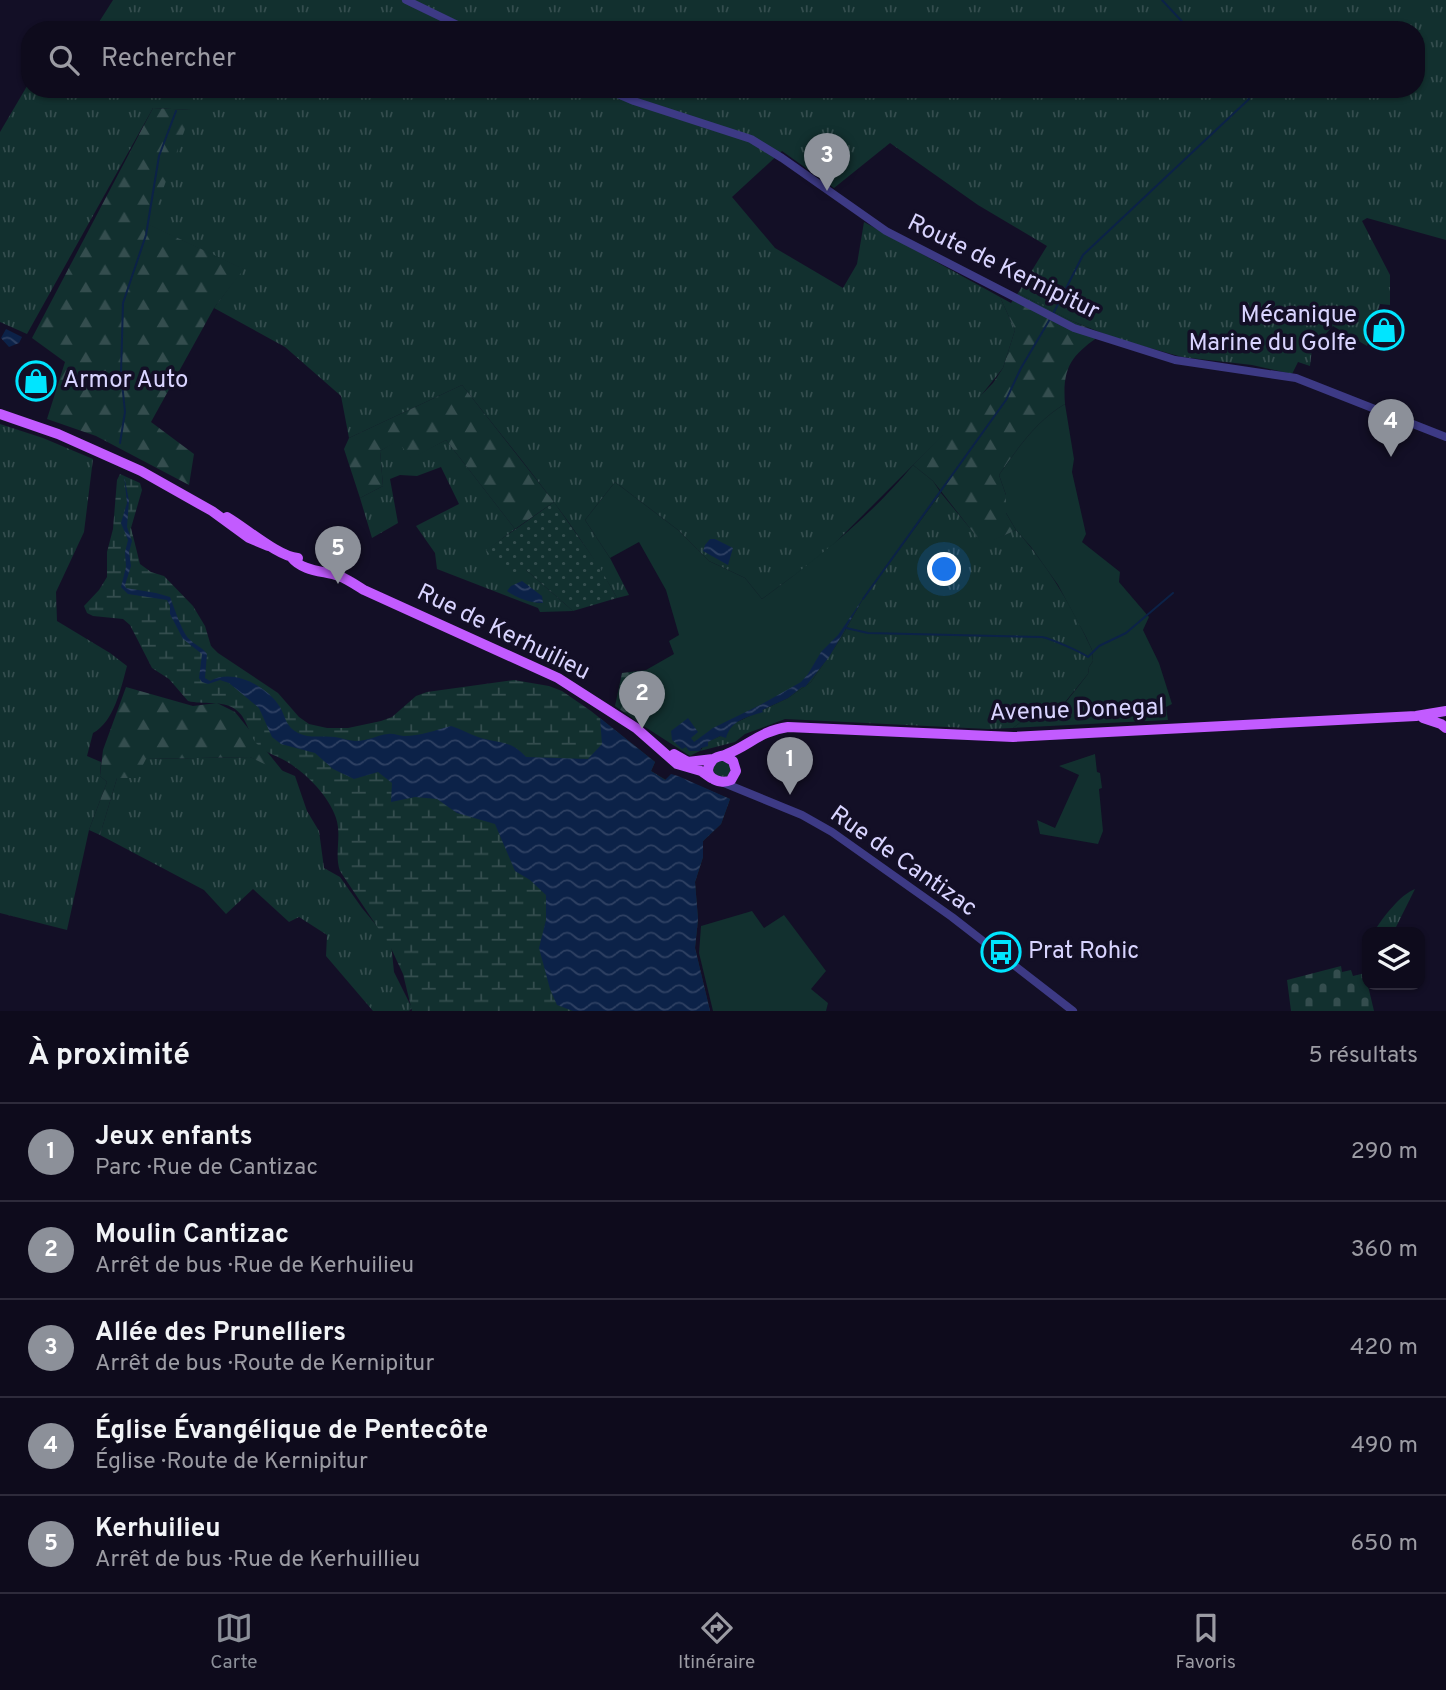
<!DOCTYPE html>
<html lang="fr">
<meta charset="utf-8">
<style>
:root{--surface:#0e0b1c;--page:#171425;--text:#f1f3f6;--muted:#9b9ba3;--line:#2e2b3b;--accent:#8c9099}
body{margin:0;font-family:Overpass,sans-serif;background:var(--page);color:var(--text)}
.controls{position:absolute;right:21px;bottom:21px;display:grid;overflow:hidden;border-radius:14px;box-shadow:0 2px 5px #0004}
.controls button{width:63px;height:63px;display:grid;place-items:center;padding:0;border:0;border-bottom:2px solid var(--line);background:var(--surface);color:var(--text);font:35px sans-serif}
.you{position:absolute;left:945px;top:570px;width:24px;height:24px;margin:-18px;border:5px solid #fff;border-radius:50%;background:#1a73e8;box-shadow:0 0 0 10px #1a73e833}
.badge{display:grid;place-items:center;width:46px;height:46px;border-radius:50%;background:var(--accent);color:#fff;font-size:23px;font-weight:700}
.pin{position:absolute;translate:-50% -58px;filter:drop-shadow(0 2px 4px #0008)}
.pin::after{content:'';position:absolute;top:37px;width:24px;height:21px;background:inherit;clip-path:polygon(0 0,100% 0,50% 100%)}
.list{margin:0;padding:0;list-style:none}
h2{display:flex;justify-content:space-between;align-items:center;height:91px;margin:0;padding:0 28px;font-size:30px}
h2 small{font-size:23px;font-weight:400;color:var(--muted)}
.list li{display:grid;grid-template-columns:46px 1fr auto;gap:21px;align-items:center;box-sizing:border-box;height:98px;padding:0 28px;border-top:2px solid var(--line)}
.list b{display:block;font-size:26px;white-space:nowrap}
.list p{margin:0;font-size:23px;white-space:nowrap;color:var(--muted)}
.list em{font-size:23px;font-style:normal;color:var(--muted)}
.icon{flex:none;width:38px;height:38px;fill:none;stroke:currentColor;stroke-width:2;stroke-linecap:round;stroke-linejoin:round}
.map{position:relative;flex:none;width:1446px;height:1011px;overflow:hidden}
.search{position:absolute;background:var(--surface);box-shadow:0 2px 5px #0004;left:21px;right:21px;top:21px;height:77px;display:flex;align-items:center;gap:18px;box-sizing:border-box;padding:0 24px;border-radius:28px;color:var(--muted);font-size:26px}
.sheet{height:581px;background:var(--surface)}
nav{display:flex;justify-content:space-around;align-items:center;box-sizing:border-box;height:98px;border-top:2px solid var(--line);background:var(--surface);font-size:19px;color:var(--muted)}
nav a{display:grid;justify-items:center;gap:4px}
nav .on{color:var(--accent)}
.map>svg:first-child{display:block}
</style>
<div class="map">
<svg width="1446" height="1011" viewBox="0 0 1446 1011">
<defs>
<pattern id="grass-tufts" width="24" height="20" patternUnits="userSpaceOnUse" patternTransform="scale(1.75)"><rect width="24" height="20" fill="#12302f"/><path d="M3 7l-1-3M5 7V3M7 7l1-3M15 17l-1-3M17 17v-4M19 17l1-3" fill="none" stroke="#344d4e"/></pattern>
<pattern id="forest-firs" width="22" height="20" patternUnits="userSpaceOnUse" patternTransform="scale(1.75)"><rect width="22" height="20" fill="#12302f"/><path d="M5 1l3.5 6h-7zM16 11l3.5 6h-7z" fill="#344d4e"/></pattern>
<pattern id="wetland-marsh" width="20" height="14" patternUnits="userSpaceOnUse" patternTransform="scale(1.75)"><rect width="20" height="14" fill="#12302f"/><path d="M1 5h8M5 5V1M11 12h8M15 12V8" fill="none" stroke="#344d4e"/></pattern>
<pattern id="cemetery-stones" width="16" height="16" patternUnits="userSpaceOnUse" patternTransform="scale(1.75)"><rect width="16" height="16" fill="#12302f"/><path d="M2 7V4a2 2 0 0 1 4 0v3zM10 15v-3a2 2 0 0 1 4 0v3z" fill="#344d4e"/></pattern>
<pattern id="garden-dots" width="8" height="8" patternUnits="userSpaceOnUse" patternTransform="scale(1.75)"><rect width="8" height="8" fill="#12302f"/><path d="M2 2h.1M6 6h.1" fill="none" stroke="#344d4e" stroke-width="1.8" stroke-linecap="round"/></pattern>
<pattern id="water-waves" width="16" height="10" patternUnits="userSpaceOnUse" patternTransform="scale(1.75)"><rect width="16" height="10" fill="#0c2248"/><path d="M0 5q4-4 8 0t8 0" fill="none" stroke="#2f4163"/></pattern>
</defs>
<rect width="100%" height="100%" fill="#130f26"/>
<path fill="url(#grass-tufts)" d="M113 0H1446V240L1367 218 1362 221 1390 275V305L1380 304 1367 346 1333 326 1312 349 1310 366 1298 362 1292 374 1252 365 1182 357 1114 338 1070 320 1018 293 1047 246 978 205 890 143 834 188 782 151 732 197 775 248 843 288 857 264 864 222 1000 297 1015 330 1003 368 975 403 826 552 762 599 745 578 709 561 678 530 615 482 585 520 610 558 629 595 617 598C574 521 516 454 462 385L349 438 341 396 285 347 214 308 243 269 149 225 191 110 153 108 27 334 0 322V132L30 81V89H1416V30H94Z
M0 424 43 438 93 459 84 532 56 592 57 621 110 653 127 666C121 688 114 722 93 733L87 756 101 762 100 776 107 782 89 830 67 930 0 913Z
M398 440 411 458 446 440 515 529 487 550 526 570 573 611 540 612 538 608 437 569 435 553 416 526 459 504 441 467 417 476 400 475 390 479 398 523 372 538 360 498 383 486 380 451Z
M941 493 983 544 1016 530C1047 564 1073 608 1092 650L1093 661 1089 667 1088 674 1061 707 1021 722 1013 728 988 729 785 719 745 734 735 742 700 751 707 742 727 733 733 724 788 698 811 682 841 638 864 597Z
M250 757 295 776 307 811 319 831 324 868 340 877 362 908 391 943 394 972 412 1008 409 1011H373L326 956 327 935 299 917 289 922 253 889 226 914 204 890 100 835 117 778 146 759Z
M713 769a9 9 0 1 1 18 0a9 9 0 1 1-18 0Z
M1415 889 1395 929 1391 932H1374C1382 918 1401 894 1415 889Z"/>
<path fill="url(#forest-firs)" d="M153 108 192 110 150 225 244 269 214 308 151 422 194 454 189 485 96 436 47 419 65 362 32 338Z
M1018 293 1070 320 1102 334C1072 355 1062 366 1065 404 1037 420 1017 449 999 475L1006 495V513L1016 530 983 545 933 481 913 465 993 383 1003 368 1015 330 1000 297 1011 303Z
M462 385 554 502 515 529 446 440 411 459 398 441 380 451 383 486 360 498 344 449 349 438Z
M646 670 648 680 642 725 615 706 622 673Z
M126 687 193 706 217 703 235 712 285 774 250 757 146 759 136 778H117L100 835 89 830 107 782 100 776 103 750Z"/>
<path fill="url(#wetland-marsh)" d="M120 474 140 483 142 490 131 528 140 564 151 572 164 576 193 606 205 626 211 646 218 653 278 693 299 717 309 724 327 728H348L381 721 392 717 416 696 427 692 514 680 549 686 562 691 591 711 655 762 651 771 666 780 673 775 730 799 721 824 703 841V857L695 882 698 919 695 948 710 1011H640L629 980 618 936 634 906C631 895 625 898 619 891 604 877 612 853 611 836 599 818 581 835 563 831L551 815 525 801 517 794 492 784 480 760 466 748 461 749 448 765 434 773C411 770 414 752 399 745 381 752 373 767 352 764L336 743 322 740 312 744 288 735 270 701 248 687 246 690C254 694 263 698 269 705 276 715 274 733 285 739 306 750 315 743 333 747L350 767C372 772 380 756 398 750L404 753 418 773C446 788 447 760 469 754L478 763 484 780 492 790 513 796 522 806 545 817 563 837 569 839 584 837 598 831 609 838 603 863 610 888 631 904C628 918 616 925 612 937 604 955 621 993 628 1011H412L403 974 390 946 340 871C334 854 342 836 336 818 328 794 303 770 282 759 274 755 265 752 258 745 248 735 248 718 235 709 222 700 203 705 188 701L169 679 152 668 130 625 123 619 93 616 87 613 84 606 99 590 107 577V552L113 529 117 480Z"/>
<path fill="url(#cemetery-stones)" d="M1341 966 1342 972 1351 970 1353 976 1365 973 1374 1011H1291L1287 980Z"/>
<path fill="#12302f" d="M1065 404 1074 459 1072 472 1086 534 1082 542 1120 572 1119 582 1149 617 1143 630 1159 663 1172 704 1166 707 1168 720 1013 728 1021 722 1062 707 1088 674 1089 667 1093 661 1092 650 1086 637 1058 585 1031 547 1016 530 1006 513V495L999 475C1017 449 1037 420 1065 404Z
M913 465 933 481 941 493 864 597 841 638 811 682 788 698 762 710 763 712C747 717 731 720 726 738L720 736 708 742V746L701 748 700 751 690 756 642 725 648 680 646 670 674 654 669 641 679 635 666 590 639 542 610 558 585 520 615 482 678 530 709 561 745 578 762 599C817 559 870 517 913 465Z
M1095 754 1097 772 1100 773 1102 788 1099 789 1103 831 1098 844 1040 834 1037 820 1055 828 1079 775 1059 766Z
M752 911 764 928 784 915 826 971 811 989 828 1003 826 1011H713L699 953 701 926Z"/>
<path fill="url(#garden-dots)" d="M554 502 599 566 617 598 573 611 526 570 510 576 486 550Z"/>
<path fill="url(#water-waves)" d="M6 329 22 337 19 343 9 347 1 338Z
M124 475 129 501 127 527 132 541 129 552 131 566 125 585 126 588 156 593 170 597C174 607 182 632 189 639 195 645 202 647 207 654L205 678 210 681C233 668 267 686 280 707 286 718 286 727 298 733 310 739 323 735 335 737 342 738 350 741 356 741 368 741 377 735 388 734 394 733 398 736 404 736 420 736 436 730 451 726 461 729 469 734 478 737 498 744 510 739 526 757L588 759 602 744 600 718 655 762 651 771 665 780 671 774 678 776 730 799 721 824 703 841V857L695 882 698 919 695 948 710 1011H573L557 1005 550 989 539 948 546 920V895L530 880 515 871 495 824 457 813 437 799 415 797 391 802 392 783 378 772 354 779 333 769 315 753 281 744 272 737 259 708 229 683 220 680 208 684 202 682 199 678 202 654 183 639 170 614V606L167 600 128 594 121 587 126 567 125 552 128 540 121 523 127 503Z
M710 539H715L733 548 728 565 703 551 705 545Z
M522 581 542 596 543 603C533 604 514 597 507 591L511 586Z
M864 597 829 657 805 687H802L788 698 762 710 763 712C747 717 731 720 726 738L720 736 708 742V746L701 748 700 751H689L686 747 682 749 672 740 671 731 688 718 698 732 691 738 694 742 713 728 762 704 801 682 808 674 821 652 838 635Z"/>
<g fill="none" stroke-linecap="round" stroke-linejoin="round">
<path stroke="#0c2248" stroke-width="2" d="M1162 0 1190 30
M1053 314 1083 255 1249 99 1242 89
M120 443 125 412 121 373 123 303 146 235 159 156 176 111
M863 599 1006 400 1021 368 1050 319
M846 628 868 633 1042 637C1052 639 1081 652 1088 657L1099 646 1126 633 1173 593"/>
<path stroke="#3d3a85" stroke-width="8" d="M406 0 468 30
M606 89 634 101 751 139 782 158 886 231 1074 328 1175 360 1296 378 1446 437
M724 783 802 815 832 832 952 917 1073 1011"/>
<path stroke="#c25bff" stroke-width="10" d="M0 414 58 434 141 471 212 511 249 538 268 546
M227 517C246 528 279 557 298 558
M292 558C302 571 324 571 339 576 347 579 356 585 364 590L558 678 636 728 677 764 701 771 711 778
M1423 718 1441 724 1446 728
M674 754 688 762 713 759
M724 756 733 761 736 771 731 780C718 786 700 775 712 761 715 756 721 757 727 754 750 745 760 731 788 727L1013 737 1416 716 1446 711"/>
</g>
<defs>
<g id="shop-ring" transform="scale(2.0125)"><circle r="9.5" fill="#130f26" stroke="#00e5ff" stroke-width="1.5"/><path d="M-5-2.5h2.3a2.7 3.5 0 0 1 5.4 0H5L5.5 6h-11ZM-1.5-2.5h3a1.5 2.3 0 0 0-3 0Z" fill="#00e5ff"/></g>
<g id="bus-ring" transform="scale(2.0125)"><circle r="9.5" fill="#130f26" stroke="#00e5ff" stroke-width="1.5"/><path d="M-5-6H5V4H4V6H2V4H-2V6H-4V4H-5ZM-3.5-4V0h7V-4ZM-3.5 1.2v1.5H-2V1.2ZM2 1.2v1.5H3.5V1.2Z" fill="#00e5ff"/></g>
</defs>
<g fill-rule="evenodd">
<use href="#shop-ring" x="1384" y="330"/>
<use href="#shop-ring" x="36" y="381"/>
<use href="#bus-ring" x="1001" y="952"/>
</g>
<g text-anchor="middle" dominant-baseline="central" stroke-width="7" stroke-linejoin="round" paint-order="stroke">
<g font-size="24" fill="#d9d4ff" stroke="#130f26">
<text transform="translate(1003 268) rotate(26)">Route de Kernipitur</text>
<text transform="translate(503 633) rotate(26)">Rue de Kerhuilieu</text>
<text transform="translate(1077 711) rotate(-2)">Avenue Donegal</text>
<text transform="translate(903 862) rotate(35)">Rue de Cantizac</text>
</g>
<g font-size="24" fill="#d9d4ff" stroke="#130f26" text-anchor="start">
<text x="1357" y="316" text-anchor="end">Mécanique<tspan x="1357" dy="28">Marine du Golfe</tspan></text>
<text x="63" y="381">Armor Auto</text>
<text x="1028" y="952">Prat Rohic</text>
</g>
</g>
</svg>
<div class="controls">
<button><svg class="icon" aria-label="layers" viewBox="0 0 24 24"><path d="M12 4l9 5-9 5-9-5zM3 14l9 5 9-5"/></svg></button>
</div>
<div class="you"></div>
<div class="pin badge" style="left:790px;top:795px">1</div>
<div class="pin badge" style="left:642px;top:729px">2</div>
<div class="pin badge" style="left:827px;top:191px">3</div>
<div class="pin badge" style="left:1391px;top:457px">4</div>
<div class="pin badge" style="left:338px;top:584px">5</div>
<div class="search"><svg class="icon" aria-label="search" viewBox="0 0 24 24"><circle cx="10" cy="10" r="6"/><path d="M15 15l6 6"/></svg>Rechercher</div>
</div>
<section class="sheet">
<h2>À proximité<small>5 résultats</small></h2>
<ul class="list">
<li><span class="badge">1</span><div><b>Jeux enfants</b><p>Parc · Rue de Cantizac</p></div><em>290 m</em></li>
<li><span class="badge">2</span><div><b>Moulin Cantizac</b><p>Arrêt de bus · Rue de Kerhuilieu</p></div><em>360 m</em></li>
<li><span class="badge">3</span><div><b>Allée des Prunelliers</b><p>Arrêt de bus · Route de Kernipitur</p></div><em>420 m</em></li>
<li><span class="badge">4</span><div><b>Église Évangélique de Pentecôte</b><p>Église · Route de Kernipitur</p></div><em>490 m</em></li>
<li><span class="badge">5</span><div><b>Kerhuilieu</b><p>Arrêt de bus · Rue de Kerhuillieu</p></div><em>650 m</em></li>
</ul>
</section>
<nav>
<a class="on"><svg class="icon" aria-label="map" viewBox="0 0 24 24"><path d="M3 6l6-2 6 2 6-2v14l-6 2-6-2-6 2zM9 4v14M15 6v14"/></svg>Carte</a>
<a><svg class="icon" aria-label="directions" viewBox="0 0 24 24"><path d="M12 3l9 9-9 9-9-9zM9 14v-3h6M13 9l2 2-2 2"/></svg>Itinéraire</a>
<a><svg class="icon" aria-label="saved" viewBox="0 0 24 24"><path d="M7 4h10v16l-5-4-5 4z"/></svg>Favoris</a>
</nav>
